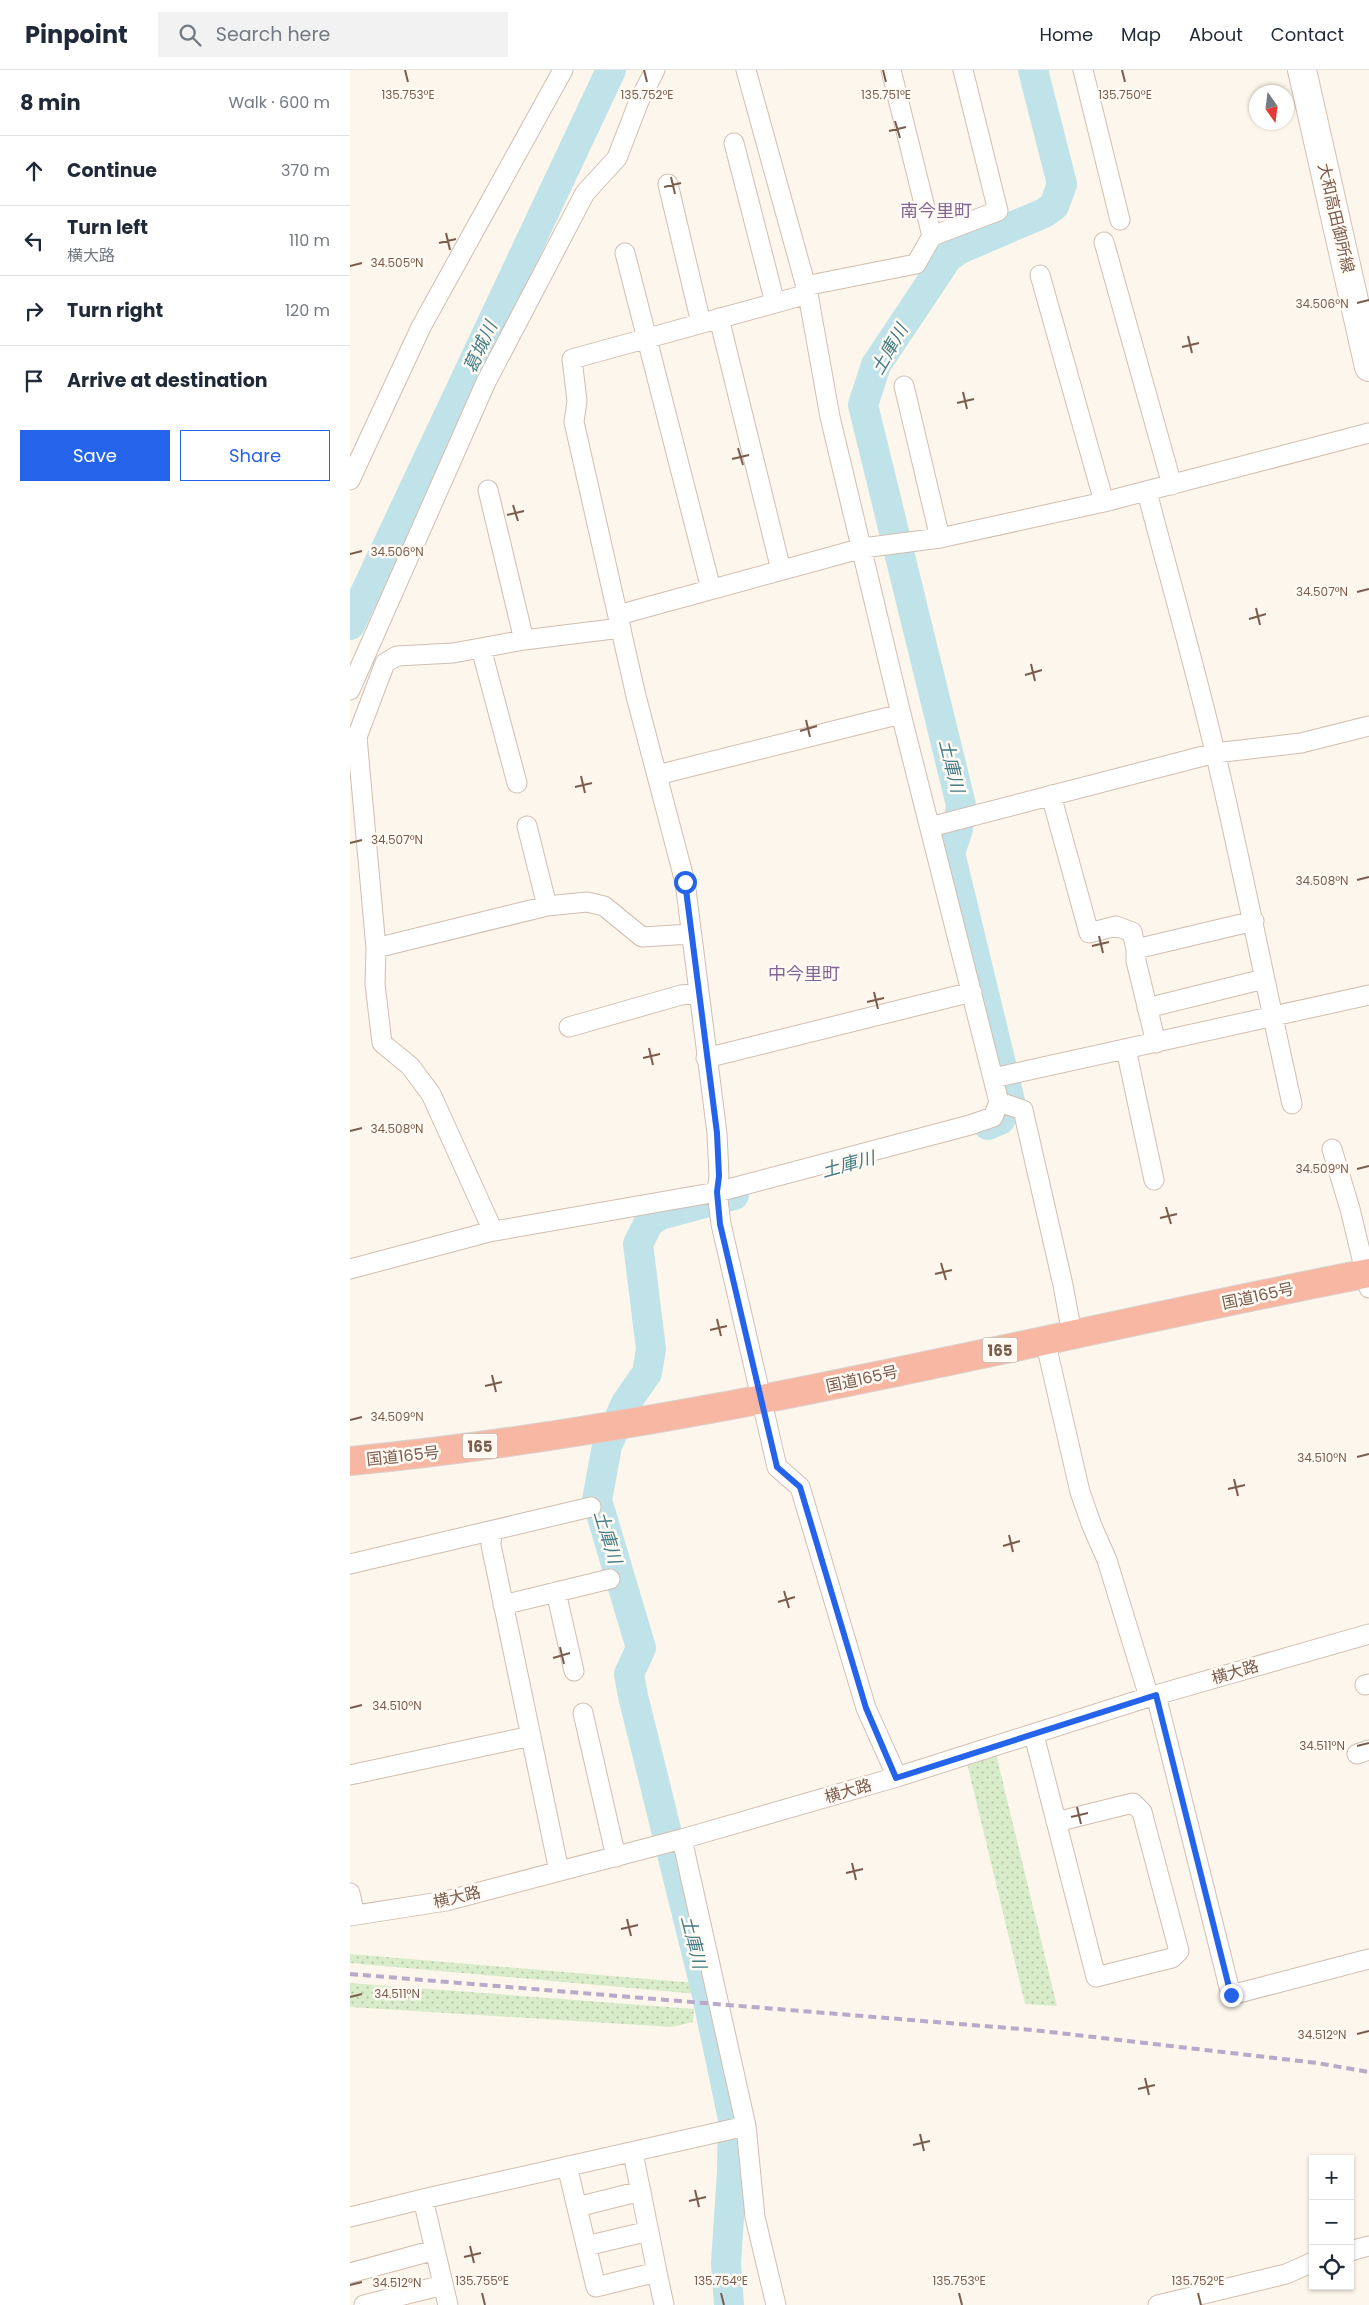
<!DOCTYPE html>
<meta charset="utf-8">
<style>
:root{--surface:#fff;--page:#f2f2f3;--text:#1f2937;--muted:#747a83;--line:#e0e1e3;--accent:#2563eb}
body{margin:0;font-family:Poppins,"Noto Sans JP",sans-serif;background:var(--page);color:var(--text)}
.controls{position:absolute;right:15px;bottom:15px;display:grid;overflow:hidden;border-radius:0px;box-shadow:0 1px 4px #0004}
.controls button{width:45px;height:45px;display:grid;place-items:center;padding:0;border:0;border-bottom:1px solid var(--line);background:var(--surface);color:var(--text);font:25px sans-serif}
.compass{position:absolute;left:899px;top:15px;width:45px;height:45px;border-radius:50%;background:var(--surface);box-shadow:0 1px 4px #0004;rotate:166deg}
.stop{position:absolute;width:15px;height:15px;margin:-11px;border:4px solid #2563eb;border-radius:50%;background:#fff}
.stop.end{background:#2563eb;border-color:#fff;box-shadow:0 1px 5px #0008}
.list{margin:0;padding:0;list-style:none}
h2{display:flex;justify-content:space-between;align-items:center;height:65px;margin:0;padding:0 20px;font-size:21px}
h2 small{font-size:16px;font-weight:400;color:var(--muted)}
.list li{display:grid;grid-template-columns:32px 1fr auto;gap:15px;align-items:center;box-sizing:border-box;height:70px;padding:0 20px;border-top:1px solid var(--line)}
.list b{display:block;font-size:19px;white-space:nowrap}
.list p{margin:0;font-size:16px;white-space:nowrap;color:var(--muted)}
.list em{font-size:16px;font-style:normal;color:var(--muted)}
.actions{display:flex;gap:10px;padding:15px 20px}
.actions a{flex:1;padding:11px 0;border:1px solid var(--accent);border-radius:0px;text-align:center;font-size:18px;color:var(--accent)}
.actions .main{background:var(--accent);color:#fff}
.icon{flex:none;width:28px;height:28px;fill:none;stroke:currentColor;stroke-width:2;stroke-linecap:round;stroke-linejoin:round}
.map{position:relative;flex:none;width:1019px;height:2235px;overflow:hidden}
header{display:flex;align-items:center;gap:30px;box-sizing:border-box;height:70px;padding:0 25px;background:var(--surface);border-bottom:1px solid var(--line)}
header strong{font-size:24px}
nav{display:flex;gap:28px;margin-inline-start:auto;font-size:18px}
.search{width:350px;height:45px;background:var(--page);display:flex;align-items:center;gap:12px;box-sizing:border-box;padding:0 18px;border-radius:0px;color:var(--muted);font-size:19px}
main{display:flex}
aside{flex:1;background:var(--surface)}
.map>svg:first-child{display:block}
</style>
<header>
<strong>Pinpoint</strong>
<div class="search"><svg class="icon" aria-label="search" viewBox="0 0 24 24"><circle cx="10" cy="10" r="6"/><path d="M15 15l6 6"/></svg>Search here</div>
<nav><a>Home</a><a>Map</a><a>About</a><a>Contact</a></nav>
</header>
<main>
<aside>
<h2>8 min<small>Walk · 600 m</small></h2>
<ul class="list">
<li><svg class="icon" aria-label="ahead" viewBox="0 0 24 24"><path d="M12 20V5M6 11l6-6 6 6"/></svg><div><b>Continue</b></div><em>370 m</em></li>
<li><svg class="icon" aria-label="left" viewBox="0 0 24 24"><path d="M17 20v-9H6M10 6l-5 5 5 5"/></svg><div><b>Turn left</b><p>横大路</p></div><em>110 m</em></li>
<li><svg class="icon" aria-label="right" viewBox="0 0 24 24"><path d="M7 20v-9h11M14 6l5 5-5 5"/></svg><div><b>Turn right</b></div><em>120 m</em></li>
<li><svg class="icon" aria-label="arrive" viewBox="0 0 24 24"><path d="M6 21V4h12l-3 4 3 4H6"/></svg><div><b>Arrive at destination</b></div></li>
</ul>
<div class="actions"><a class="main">Save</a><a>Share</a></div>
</aside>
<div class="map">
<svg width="1019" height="2235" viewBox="0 0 1019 2235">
<defs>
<pattern id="grass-dots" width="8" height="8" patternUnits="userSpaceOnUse" patternTransform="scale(1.25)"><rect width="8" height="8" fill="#d8ecc9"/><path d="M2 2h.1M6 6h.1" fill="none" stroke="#b4c2a5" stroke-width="1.8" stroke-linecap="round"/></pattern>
</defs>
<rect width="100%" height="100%" fill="#fdf6ec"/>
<path fill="url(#grass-dots)" d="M646 1684 707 1936 675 1934 617 1693Z
M0 1884 346 1913 348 1924 0 1893Z
M0 1913 344 1939 343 1952 322 1957 0 1937Z"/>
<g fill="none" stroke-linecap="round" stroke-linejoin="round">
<path stroke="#bfe3e8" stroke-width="30" d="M0 555 261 0
M638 1055 650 1050 660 1031 600 783 608 759 611 735 513 335 526 295 598 187 610 179 694 143 704 136 712 114 683 0
M379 2235 376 2193 382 2102 383 2049 356 1921 283 1626 279 1604 291 1578 247 1430 257 1376 276 1333 297 1303 301 1279 288 1174 299 1152 310 1145 384 1125"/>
<g stroke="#d1beb0" stroke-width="21">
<path id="street" d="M541 0 582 166
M733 0 770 150
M384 73 425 233
M318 114 351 253
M754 172 822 415
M275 183 361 519
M690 205 754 432
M455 216 566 194 582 166 648 141 613 0
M458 224 222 289 227 331 224 352 286 626 335 812 367 1063 369 1106 367 1122 371 1154 427 1397 450 1417 516 1638 547 1707
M369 248 431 500
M554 316 590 468
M0 410 71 257 213 0
M138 420 174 570
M797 422C820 510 845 597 866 686 893 801 916 918 942 1034
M268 545 513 478 590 468 754 432 1019 363
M131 578 167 713
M0 620 136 312 235 123 267 88 289 31 305 0
M307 705 551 644
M701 725 739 863 766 856 782 862 786 879
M177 756 197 836
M580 757 865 683 951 673 1019 656
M26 878 197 836 237 832 254 836 292 867 341 864
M797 938 914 909
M219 957 331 925 349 923
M806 973 786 891V879L904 851
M776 979 804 1110
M356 988 622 922
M643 1008 1019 925
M649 1032 673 1040 713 1215 722 1264
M982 1079 1000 1139 1019 1218
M143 1161 81 1024 60 996 32 973 25 914 26 878 7 667 35 593 47 586 103 583 174 570 271 558
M0 1199 139 1162 367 1122 620 1055 643 1047 649 1032 551 644 480 347 458 224 396 0
M695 1270 730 1422 742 1456 757 1490 799 1627
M142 1461 141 1475 209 1801
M0 1494 241 1437
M206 1522 224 1601
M153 1535 260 1509
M1015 1615 1019 1614
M806 1625 881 1925 1019 1889
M233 1643 266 1787
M684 1665 746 1907 822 1888 829 1881 792 1742 783 1733 706 1752
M1007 1684 1019 1680
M0 1705 181 1666
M332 1769 396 2056 405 2147 426 2235
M0 1823 5 1845
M0 1846 96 1831 332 1769 547 1707 799 1627 1019 1564
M217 2096 246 2217 307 2202 283 2083
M73 2129 98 2235
M227 2137 291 2121
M0 2147 73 2129 396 2056
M236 2176 299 2161
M1000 2181 1019 2176
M307 2202 314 2235
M0 2203 85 2180
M14 2235 93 2215
M808 2235 936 2204 963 2192"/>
</g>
<g stroke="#d6c0b0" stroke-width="30">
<path id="secondary" d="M952 0 1019 297"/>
</g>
<g stroke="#dad1cd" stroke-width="30">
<path id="highway" d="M0 1391C344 1358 680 1269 1019 1203"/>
</g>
<use href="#street" stroke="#fff" stroke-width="19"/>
<use href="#secondary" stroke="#fff" stroke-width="28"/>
<use href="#highway" stroke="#f7b7a3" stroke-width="28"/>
<path stroke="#b9a8c9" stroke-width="4" stroke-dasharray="8 5" stroke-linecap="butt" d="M0 1904 683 1960 967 1993 1019 2002"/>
</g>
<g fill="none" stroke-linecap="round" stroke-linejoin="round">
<path stroke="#2563eb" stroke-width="6" d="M335 812 367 1063 369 1106 367 1122 370 1154 427 1397 450 1417 516 1638 546 1708 806 1625 881 1925"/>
</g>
<path fill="none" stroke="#7a5c4d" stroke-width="2" d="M55 0 58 12M294 0 297 12M533 0 536 12M772 0 775 12M545 51 550 68M539 61 556 57M321 107 325 124M314 117 331 113M96 163 100 180M89 173 106 169M0 196 12 193M1007 233 1019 230M838 266 842 283M832 277 849 273M613 322 617 339M607 333 624 329M388 378 393 395M382 389 399 385M163 435 168 451M157 445 174 441M0 484 12 481M1007 522 1019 519M906 538 910 555M899 549 916 544M681 594 685 611M675 605 692 600M456 650 460 667M450 661 467 656M231 706 235 723M225 717 242 713M0 773 12 770M1007 810 1019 807M749 866 753 883M742 876 759 872M524 922 528 939M517 932 534 928M299 978 303 995M293 988 310 984M0 1061 12 1058M1007 1099 1019 1096M816 1137 821 1154M810 1148 827 1144M591 1193 596 1210M585 1204 602 1200M367 1249 371 1266M360 1260 377 1256M142 1305 146 1322M135 1316 152 1312M0 1350 12 1347M1007 1387 1019 1384M884 1409 888 1426M878 1419 895 1415M659 1465 663 1482M653 1476 670 1471M434 1521 439 1538M428 1532 445 1527M210 1577 214 1594M203 1588 220 1583M0 1638 12 1635M1007 1676 1019 1673M727 1737 731 1754M721 1747 738 1743M502 1793 506 1810M496 1803 513 1799M277 1849 281 1866M271 1859 288 1855M0 1927 12 1924M1007 1964 1019 1961M795 2008 799 2025M788 2019 805 2015M570 2064 574 2081M563 2075 580 2071M345 2120 349 2137M339 2131 356 2127M120 2176 124 2193M114 2187 131 2183M0 2215 12 2212M132 2223 135 2235M371 2223 374 2235M609 2223 612 2235M848 2223 851 2235"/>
<g text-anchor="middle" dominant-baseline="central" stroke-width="5" stroke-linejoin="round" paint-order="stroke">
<g fill="#fffaf3" stroke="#a28b7f" stroke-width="1">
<rect x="632.5" y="1267.5" width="35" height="25" rx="4"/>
<rect x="112.5" y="1363.5" width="35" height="25" rx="4"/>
</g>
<g font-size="15" font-weight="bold" fill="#7a5c4d">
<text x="650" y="1280">165</text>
<text x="130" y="1376">165</text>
</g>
<g font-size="16" fill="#7a5c4d" stroke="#fffaf3">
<text transform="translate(986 148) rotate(77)">大和高田御所線</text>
<text transform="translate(908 1226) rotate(-12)">国道165号</text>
<text transform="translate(512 1309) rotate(-12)">国道165号</text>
<text transform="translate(53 1386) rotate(-6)">国道165号</text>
<text transform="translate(885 1602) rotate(-16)">横大路</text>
<text transform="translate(498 1721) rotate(-16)">横大路</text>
<text transform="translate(107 1827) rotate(-13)">横大路</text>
</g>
<g font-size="18" fill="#846695" stroke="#fffaf3">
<text x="586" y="140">南今里町</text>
<text x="454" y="903">中今里町</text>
</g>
<g font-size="18" font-style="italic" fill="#437c86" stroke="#fffaf3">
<text transform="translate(130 277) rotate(-65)">葛城川</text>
<text transform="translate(539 279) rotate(-60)">土庫川</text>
<text transform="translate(602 696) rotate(76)">土庫川</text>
<text transform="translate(498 1094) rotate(-15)">土庫川</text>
<text transform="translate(258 1467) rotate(73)">土庫川</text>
<text transform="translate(344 1872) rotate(76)">土庫川</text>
</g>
</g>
<g font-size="12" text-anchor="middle" fill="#7a5c4d" stroke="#fffaf3" stroke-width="5" stroke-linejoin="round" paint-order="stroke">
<text x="58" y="29">135.753°E</text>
<text x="297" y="29">135.752°E</text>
<text x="536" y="29">135.751°E</text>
<text x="775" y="29">135.750°E</text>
<text x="47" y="197">34.505°N</text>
<text x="972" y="238">34.506°N</text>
<text x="47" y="486">34.506°N</text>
<text x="972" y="526">34.507°N</text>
<text x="47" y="774">34.507°N</text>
<text x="972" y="815">34.508°N</text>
<text x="47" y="1063">34.508°N</text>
<text x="972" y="1103">34.509°N</text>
<text x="47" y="1351">34.509°N</text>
<text x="972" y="1392">34.510°N</text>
<text x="47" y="1640">34.510°N</text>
<text x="972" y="1680">34.511°N</text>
<text x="47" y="1928">34.511°N</text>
<text x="972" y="1969">34.512°N</text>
<text x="132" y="2215">135.755°E</text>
<text x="371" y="2215">135.754°E</text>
<text x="609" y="2215">135.753°E</text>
<text x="848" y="2215">135.752°E</text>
<text x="47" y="2217">34.512°N</text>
</g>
</svg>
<div class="controls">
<button>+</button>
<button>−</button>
<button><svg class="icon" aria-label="locate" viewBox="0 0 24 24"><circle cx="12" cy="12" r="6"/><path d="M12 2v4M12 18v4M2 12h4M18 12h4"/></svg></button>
</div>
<svg class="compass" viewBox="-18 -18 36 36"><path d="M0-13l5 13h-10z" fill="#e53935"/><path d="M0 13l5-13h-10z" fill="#747a83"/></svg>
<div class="stop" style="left:335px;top:812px"></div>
<div class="stop end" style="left:881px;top:1925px"></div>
</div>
</main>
